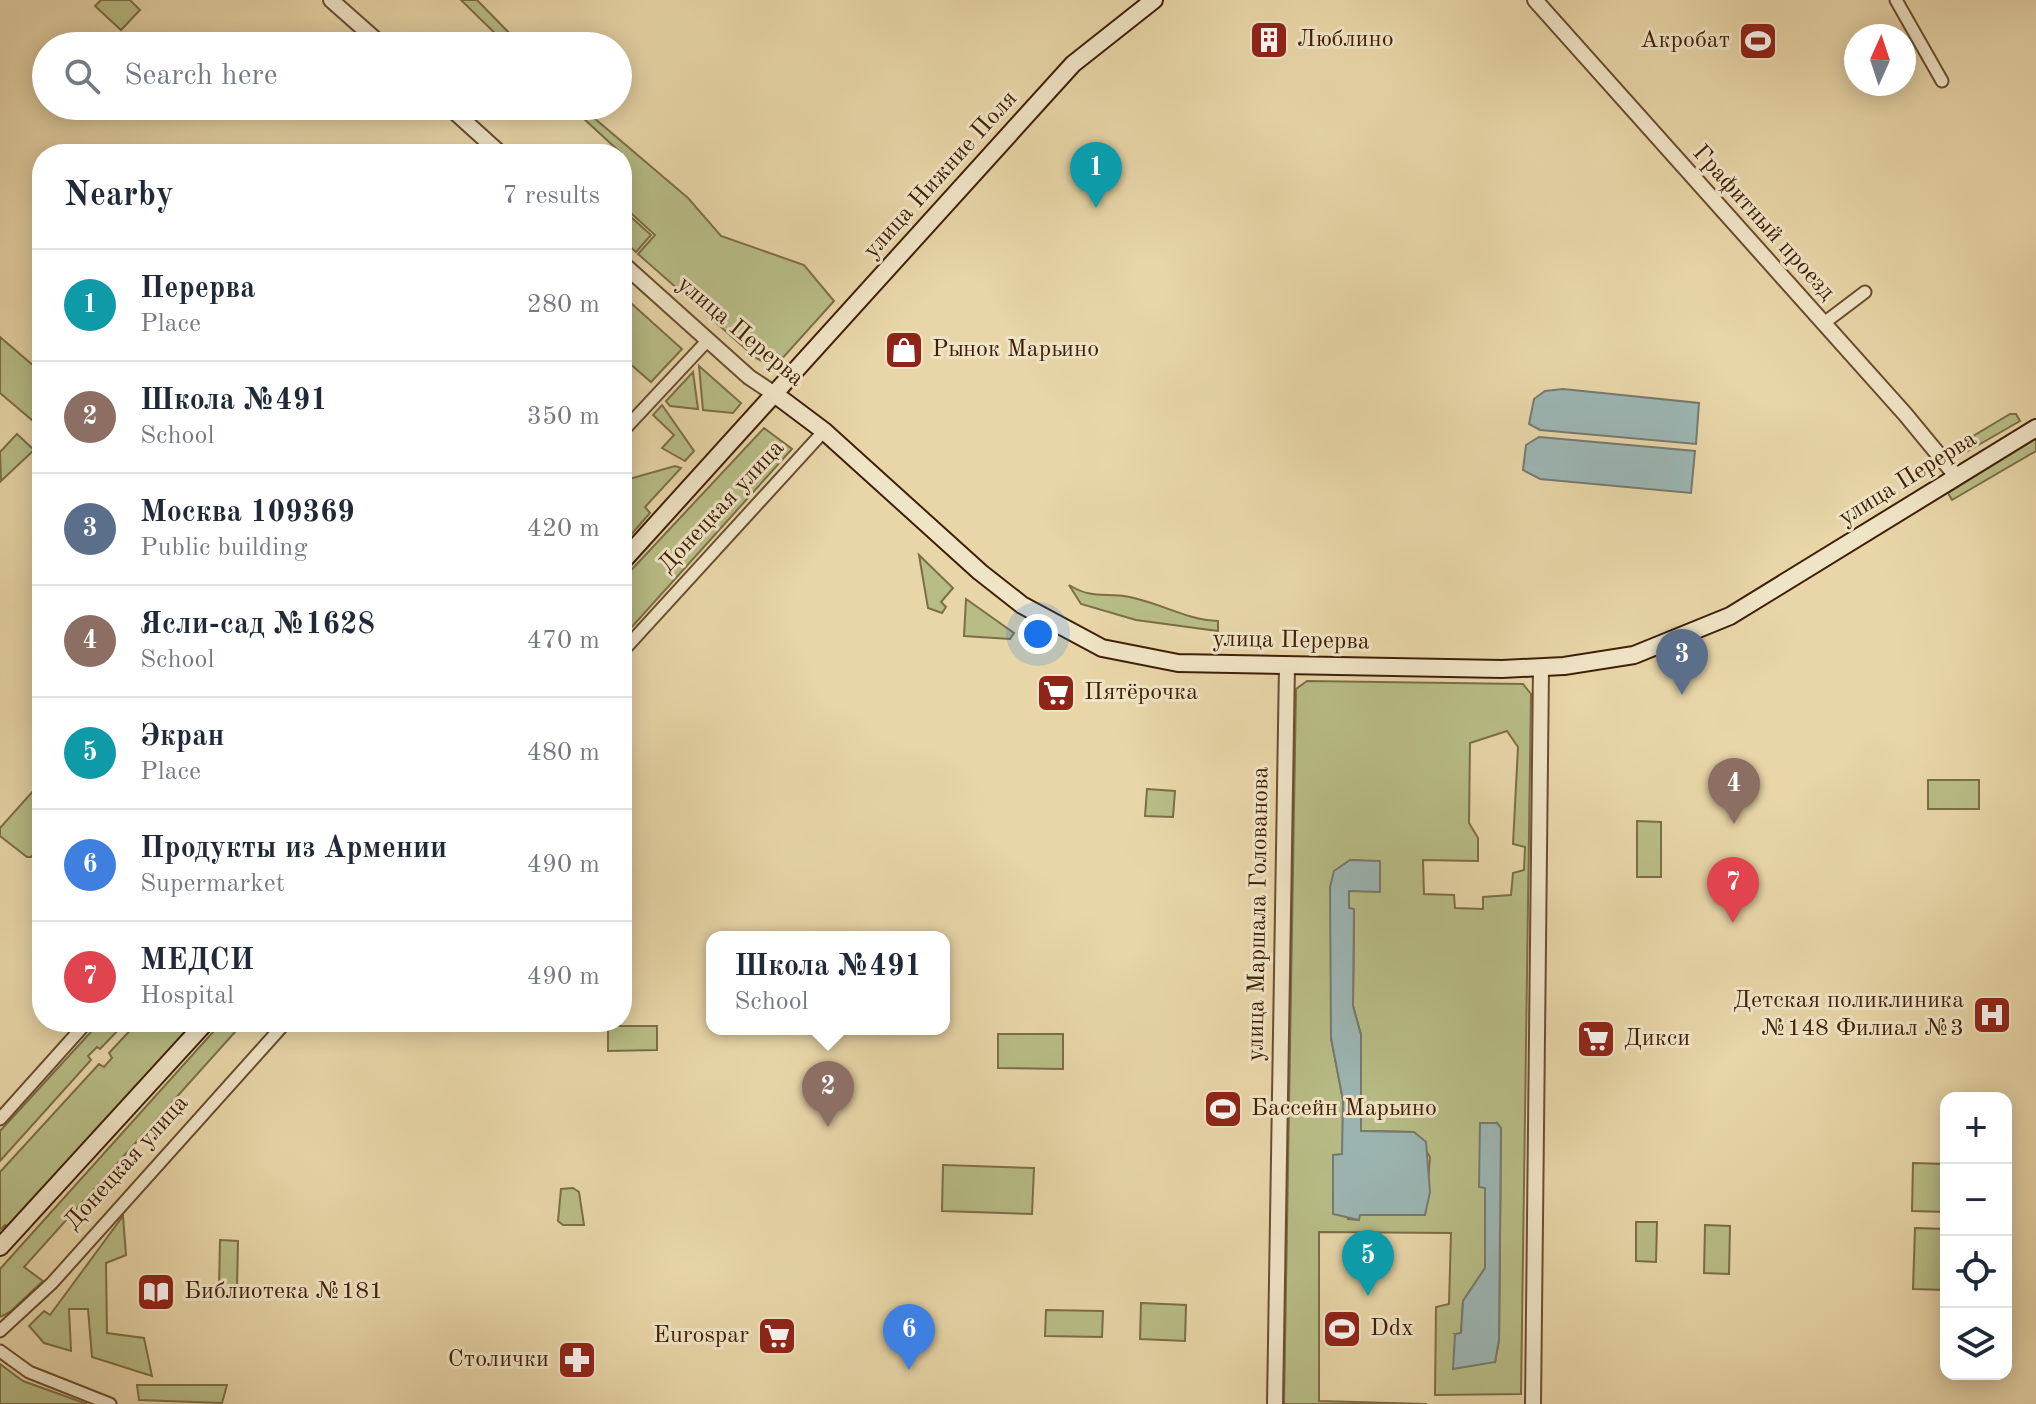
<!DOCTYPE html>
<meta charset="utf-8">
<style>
:root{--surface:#fff;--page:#f2f2f3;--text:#1f2937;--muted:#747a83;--line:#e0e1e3;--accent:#8f2418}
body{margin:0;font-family:"Old Standard TT",serif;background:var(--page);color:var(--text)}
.controls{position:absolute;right:24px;bottom:24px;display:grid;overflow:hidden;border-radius:16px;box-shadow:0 4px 20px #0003}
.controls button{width:72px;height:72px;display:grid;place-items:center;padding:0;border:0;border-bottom:2px solid var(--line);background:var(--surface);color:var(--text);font:40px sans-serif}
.compass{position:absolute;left:1844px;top:24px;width:72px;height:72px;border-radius:50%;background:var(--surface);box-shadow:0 4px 20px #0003;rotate:3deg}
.you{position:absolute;left:1038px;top:634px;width:28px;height:28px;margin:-20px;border:6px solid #fff;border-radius:50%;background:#1a73e8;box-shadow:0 0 0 12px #1a73e833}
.badge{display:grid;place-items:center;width:52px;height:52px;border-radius:50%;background:var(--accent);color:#fff;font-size:26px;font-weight:700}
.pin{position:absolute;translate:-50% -66px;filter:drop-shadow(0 2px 4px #0008)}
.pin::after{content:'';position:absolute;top:42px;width:28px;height:24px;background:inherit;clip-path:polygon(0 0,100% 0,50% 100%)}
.popup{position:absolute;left:706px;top:931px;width:244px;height:104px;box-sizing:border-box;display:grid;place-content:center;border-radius:16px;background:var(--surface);filter:drop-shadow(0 2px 6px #0005);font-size:26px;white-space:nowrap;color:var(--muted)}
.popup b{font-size:30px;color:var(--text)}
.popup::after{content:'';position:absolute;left:50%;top:100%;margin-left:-16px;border:16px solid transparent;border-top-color:var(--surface)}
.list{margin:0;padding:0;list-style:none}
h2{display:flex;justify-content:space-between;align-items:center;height:104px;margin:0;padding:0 32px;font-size:34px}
h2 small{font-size:26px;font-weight:400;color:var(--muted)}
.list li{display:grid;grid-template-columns:52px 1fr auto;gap:24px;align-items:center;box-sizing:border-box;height:112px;padding:0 32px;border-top:2px solid var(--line)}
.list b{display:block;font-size:30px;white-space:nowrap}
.list p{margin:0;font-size:26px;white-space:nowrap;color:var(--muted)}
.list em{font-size:26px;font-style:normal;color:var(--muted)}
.icon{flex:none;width:44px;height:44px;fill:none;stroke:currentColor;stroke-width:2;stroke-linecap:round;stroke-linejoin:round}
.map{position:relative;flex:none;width:2036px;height:1404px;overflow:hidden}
.search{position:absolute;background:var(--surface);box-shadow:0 4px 20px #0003;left:32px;top:32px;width:600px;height:88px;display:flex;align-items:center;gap:20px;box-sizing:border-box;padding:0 28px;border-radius:44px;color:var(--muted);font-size:30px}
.panel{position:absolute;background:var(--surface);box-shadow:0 4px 20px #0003;left:32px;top:144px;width:600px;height:888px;border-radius:32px}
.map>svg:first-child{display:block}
</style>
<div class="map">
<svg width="2036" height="1404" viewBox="0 0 2036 1404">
<rect width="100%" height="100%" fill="#e8d6a8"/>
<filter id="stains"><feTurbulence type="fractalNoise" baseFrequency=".0025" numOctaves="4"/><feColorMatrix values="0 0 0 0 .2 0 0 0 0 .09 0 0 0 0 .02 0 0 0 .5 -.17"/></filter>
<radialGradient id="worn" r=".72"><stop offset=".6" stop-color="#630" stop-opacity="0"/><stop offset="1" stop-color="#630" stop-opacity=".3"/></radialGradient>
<path fill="#b8bd86" stroke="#7c6e46" stroke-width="2" fill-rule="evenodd" d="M101 0H130L140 10 121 30 95 6Z
M461 0H477L522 46H508Z
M570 106H580L688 198 721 236 804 265 834 301 780 361 769 365 756 358 638 254 655 235 622 205V154Z
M622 209 651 235 636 252 622 239Z
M622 295 682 349 651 382 622 357 625 346 622 343Z
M0 337 42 373V435L33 421 0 393Z
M699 366 741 403 733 413 703 410Z
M693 372 698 409 670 406 666 401Z
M662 405 694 451 685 461 662 448 674 435 653 415Z
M2010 414H2016L2020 421 1961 455 1950 450Z
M764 428 792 449 622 638V580Z
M17 434 34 450 1 481 0 452Z
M2036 437V451L1952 500 1948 493Z
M675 466 681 468 645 507 650 513 622 545V481Z
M919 555 953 588 941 602 946 607 942 613 928 608Z
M1069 585C1095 601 1107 591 1134 598 1164 605 1188 620 1218 621V631L1136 620 1081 604Z
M966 599 1014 633 1010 639 964 636Z
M1307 681 1523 684 1531 694 1521 1394 1435 1395 1436 1307 1449 1304 1451 1233 1319 1232V1401L1427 1404H1284L1296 689ZM1507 731 1518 747 1513 844 1525 847 1524 870 1513 873 1511 895 1483 897V909L1455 908 1454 895 1424 894 1423 860 1478 861V838L1469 823 1470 743ZM1350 860 1380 862V891H1349V908L1354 910 1353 1006 1361 1035V1131L1414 1132 1430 1157 1425 1215H1359L1358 1220 1348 1219 1347 1214 1343 1100 1331 1038ZM1497 1123 1501 1128 1499 1340 1495 1362 1455 1334H1461L1463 1301 1485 1268V1187H1480Z
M1928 780H1979V809H1928Z
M42 781V845L31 857H27L0 836V828Z
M1147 789 1175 791 1173 817 1145 816Z
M1637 821 1661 822V877H1637Z
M100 1022H126L100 1049 97 1047 88 1056 91 1060 0 1161V1131Z
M138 1022H195L10 1228 5 1225 0 1230V1172L99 1064 104 1067 112 1058 109 1053Z
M222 1022H244L24 1267 43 1281 10 1312 0 1317V1269Z
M608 1026H657V1050L608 1051Z
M998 1034H1063V1069L998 1068Z
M1913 1163 1946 1164V1212L1912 1211Z
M943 1165 1034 1168 1032 1214 942 1211Z
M573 1188 579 1192 584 1225H563L558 1221 561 1189Z
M123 1216 126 1255 106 1263 107 1333 144 1338 152 1376 92 1357 88 1309H69L71 1351 44 1343 29 1326 44 1311 50 1315Z
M1636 1222H1657L1656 1262 1636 1261Z
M1705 1225 1730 1226 1729 1274 1704 1273Z
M1915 1228 1946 1229V1290L1913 1289Z
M220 1240 238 1241 237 1288H219Z
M1141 1303 1186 1305 1185 1341 1140 1339Z
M1046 1310 1103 1311 1102 1337 1045 1336Z
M0 1364 23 1381 87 1404H0Z
M137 1385H227L222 1403 139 1400Z"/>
<path fill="#9cb6b4" stroke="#777a6f" stroke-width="2" d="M1563 389 1699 403 1696 444 1540 430 1529 424 1534 399 1545 391Z
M1539 437 1695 451 1691 493 1540 479 1523 470 1526 445Z
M1350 860 1380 861V892L1349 891V908L1354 909 1353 1006 1361 1035V1131L1414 1132 1426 1142 1430 1192 1425 1215H1360L1359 1220 1333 1214V1155L1342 1154 1343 1100 1331 1038 1330 887 1334 871Z
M1480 1123H1497L1501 1128 1499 1340 1495 1362 1453 1369 1455 1334 1461 1333 1463 1301 1485 1268V1188L1479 1187Z"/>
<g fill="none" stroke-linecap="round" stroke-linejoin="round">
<g stroke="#694e2f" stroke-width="15">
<path id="minor" d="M1896 0 1942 81
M1824 323 1865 292
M622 432 708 340
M622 652 824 431
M0 1119 87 1022
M0 1331 52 1283 286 1022
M0 1351 29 1372 110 1404"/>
</g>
<g stroke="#694e2f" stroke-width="18">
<path id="tertiary" d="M331 0 383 46
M1535 0 1905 414 1957 477
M448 106 501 154
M622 263 749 377 776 395
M1275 1404 1287 665
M1533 1404 1541 668"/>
</g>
<g stroke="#3f2007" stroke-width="20">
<path id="secondary" d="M776 395 824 431 980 572 1022 605 1102 648 1178 663 1502 669 1564 666 1634 655 1730 616 2036 428
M622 562 1073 64 1154 0
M0 1247 206 1022"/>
</g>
<use href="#minor" stroke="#f0e4c6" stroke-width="11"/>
<use href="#tertiary" stroke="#f0e4c6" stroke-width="14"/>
<use href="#secondary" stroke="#f0e4c6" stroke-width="16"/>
</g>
<defs>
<g id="building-square" transform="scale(2)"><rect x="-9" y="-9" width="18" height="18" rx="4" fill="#8f2418" stroke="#f0e4c6"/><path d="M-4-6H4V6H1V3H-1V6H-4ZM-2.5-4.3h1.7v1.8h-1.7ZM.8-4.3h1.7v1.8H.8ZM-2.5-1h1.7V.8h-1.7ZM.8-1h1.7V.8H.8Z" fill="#fff"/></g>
<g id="stadium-square" transform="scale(2)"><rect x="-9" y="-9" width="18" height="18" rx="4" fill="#8f2418" stroke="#f0e4c6"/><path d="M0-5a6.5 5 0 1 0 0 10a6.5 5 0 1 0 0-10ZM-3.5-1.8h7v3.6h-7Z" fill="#fff"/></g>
<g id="shop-square" transform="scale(2)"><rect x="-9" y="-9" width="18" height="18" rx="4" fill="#8f2418" stroke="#f0e4c6"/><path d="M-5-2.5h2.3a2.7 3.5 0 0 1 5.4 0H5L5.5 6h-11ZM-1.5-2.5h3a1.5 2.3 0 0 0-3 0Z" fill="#fff"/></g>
<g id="supermarket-square" transform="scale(2)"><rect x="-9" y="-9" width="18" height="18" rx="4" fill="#8f2418" stroke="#f0e4c6"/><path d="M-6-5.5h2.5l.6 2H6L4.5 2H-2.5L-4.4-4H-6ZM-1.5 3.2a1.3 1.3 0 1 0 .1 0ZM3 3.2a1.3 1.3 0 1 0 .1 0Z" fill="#fff"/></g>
<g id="hospital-square" transform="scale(2)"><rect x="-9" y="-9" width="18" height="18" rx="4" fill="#8f2418" stroke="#f0e4c6"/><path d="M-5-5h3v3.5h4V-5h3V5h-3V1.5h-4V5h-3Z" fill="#fff"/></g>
<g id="library-square" transform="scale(2)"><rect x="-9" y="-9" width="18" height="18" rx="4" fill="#8f2418" stroke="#f0e4c6"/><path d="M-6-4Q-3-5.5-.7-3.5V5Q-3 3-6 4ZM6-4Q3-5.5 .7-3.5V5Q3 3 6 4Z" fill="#fff"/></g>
<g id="pharmacy-square" transform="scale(2)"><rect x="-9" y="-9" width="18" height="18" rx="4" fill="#8f2418" stroke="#f0e4c6"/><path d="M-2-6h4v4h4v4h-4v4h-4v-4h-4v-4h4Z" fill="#fff"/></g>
</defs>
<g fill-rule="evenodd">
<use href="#building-square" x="1269" y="40"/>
<use href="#stadium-square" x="1758" y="41"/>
<use href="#shop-square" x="904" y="350"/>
<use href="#supermarket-square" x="1056" y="693"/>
<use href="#hospital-square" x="1992" y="1015"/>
<use href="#supermarket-square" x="1596" y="1039"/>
<use href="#stadium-square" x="1223" y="1109"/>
<use href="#library-square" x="156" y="1292"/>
<use href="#stadium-square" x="1342" y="1329"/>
<use href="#supermarket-square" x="777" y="1336"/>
<use href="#pharmacy-square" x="577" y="1360"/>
</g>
<g text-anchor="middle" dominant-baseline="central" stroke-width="6" stroke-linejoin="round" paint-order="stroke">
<g font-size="24" fill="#3f2007" stroke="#f0e4c6" text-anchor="start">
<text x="1297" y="40">Люблино</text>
<text x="1730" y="41" text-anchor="end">Акробат</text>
<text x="932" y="350">Рынок Марьино</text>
<text x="1084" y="693">Пятёрочка</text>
<text x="1964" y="1001" text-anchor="end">Детская поликлиника<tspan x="1964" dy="28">№148 Филиал №3</tspan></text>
<text x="1624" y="1039">Дикси</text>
<text x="1251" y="1109">Бассейн Марьино</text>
<text x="184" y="1292">Библиотека №181</text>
<text x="1370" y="1329">Ddx</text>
<text x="749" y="1336" text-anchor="end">Eurospar</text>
<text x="549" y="1360" text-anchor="end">Столички</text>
</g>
<g font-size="24" fill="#3f2007" stroke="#f0e4c6">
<text transform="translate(941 175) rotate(-48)">улица Нижние Поля</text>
<text transform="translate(1763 223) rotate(48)">Графитный проезд</text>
<text transform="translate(740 332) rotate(40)">улица Перерва</text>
<text transform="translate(1908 479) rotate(-32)">улица Перерва</text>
<text transform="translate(722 507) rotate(-47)">Донецкая улица</text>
<text transform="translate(1291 641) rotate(1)">улица Перерва</text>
<text transform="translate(1259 914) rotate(-89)">улица Маршала Голованова</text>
<text transform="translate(127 1163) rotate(-48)">Донецкая улица</text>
</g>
</g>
<rect width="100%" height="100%" filter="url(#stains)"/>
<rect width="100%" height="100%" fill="url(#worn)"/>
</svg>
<div class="controls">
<button>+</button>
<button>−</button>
<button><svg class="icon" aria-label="locate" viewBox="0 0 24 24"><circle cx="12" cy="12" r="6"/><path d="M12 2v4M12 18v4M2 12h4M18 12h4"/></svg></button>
<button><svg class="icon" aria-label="layers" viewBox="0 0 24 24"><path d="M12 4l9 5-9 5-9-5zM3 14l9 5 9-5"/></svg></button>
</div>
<svg class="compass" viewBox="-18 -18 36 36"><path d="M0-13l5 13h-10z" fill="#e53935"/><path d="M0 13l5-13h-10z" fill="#747a83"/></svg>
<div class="you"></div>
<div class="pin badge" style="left:1096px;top:208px;background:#0f9aa8">1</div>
<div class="pin badge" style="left:828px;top:1127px;background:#8d6e63">2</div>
<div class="popup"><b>Школа №491</b>School</div>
<div class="pin badge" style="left:1682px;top:695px;background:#5c6f8a">3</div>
<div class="pin badge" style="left:1734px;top:824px;background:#8d6e63">4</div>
<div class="pin badge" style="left:1368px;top:1296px;background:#0f9aa8">5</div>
<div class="pin badge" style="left:909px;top:1370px;background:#3f7fe0">6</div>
<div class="pin badge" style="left:1733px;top:923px;background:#e0444e">7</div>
<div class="search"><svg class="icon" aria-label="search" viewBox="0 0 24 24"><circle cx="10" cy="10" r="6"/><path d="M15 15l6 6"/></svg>Search here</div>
<section class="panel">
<h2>Nearby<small>7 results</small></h2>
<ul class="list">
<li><span class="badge" style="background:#0f9aa8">1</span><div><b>Перерва</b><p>Place</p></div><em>280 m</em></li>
<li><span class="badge" style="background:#8d6e63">2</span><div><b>Школа №491</b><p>School</p></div><em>350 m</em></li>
<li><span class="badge" style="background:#5c6f8a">3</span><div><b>Москва 109369</b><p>Public building</p></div><em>420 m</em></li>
<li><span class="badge" style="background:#8d6e63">4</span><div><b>Ясли-сад №1628</b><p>School</p></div><em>470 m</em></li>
<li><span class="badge" style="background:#0f9aa8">5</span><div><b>Экран</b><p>Place</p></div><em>480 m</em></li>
<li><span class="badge" style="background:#3f7fe0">6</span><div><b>Продукты из Армении</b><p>Supermarket</p></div><em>490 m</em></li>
<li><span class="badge" style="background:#e0444e">7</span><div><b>МЕДСИ</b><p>Hospital</p></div><em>490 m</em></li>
</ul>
</section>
</div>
